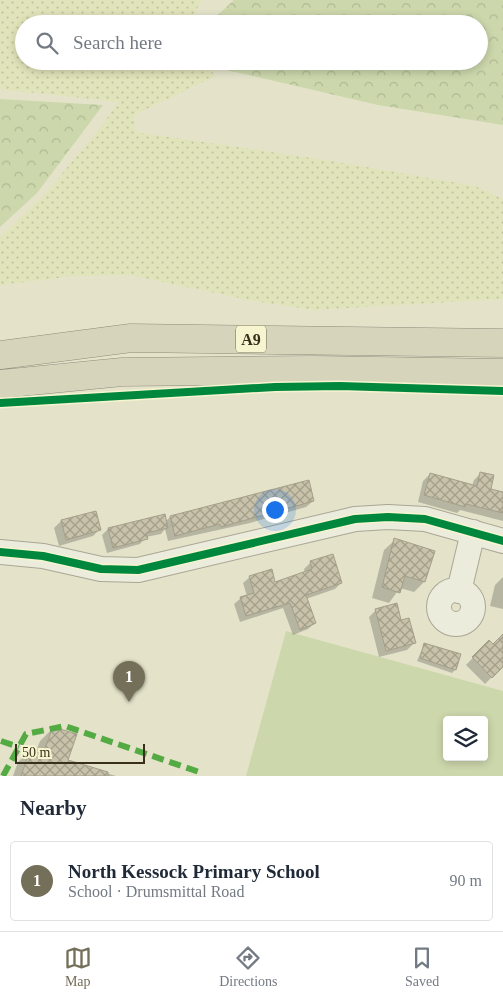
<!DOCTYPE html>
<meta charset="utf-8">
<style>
:root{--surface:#fff;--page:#f2f2f3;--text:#1f2937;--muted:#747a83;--line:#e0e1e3;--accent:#746f59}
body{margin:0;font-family:"Times New Roman",serif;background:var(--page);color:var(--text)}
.controls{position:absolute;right:15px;bottom:15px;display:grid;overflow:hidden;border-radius:5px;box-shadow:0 2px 8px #0003}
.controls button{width:45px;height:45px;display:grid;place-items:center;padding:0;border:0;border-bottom:1px solid var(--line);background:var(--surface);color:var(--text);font:25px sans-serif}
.scale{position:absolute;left:15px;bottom:12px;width:130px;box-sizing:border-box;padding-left:5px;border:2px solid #38301c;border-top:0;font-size:14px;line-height:18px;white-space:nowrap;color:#38301c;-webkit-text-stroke:4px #f6f5d0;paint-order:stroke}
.you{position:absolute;left:274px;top:509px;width:18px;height:18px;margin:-12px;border:4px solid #fff;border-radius:50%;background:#1a73e8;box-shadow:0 0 0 8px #1a73e833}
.badge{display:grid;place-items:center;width:32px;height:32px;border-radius:50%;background:var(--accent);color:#fff;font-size:16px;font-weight:700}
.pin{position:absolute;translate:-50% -41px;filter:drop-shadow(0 1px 2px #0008)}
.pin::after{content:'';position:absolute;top:26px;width:18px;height:15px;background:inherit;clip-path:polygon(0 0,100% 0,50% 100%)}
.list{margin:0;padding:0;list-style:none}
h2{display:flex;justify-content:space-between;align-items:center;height:65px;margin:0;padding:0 20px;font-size:21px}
h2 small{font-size:16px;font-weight:400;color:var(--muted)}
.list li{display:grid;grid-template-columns:32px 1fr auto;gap:15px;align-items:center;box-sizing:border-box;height:80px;margin:0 10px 10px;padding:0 10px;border:1px solid var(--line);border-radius:5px}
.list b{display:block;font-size:19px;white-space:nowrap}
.list p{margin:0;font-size:16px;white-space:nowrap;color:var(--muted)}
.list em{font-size:16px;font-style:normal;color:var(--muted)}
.icon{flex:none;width:28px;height:28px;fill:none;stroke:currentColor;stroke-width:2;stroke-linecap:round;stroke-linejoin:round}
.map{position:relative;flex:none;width:503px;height:776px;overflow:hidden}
.search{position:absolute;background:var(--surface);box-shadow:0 2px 8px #0003;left:15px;right:15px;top:15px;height:55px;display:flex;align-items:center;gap:12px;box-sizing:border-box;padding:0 18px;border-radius:28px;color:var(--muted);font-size:19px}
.sheet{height:155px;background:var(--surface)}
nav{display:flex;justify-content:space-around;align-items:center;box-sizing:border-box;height:70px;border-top:1px solid var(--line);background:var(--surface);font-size:14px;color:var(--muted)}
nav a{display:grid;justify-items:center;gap:2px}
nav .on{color:var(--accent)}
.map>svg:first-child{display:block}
</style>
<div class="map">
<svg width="503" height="776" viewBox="0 0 503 776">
<defs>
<pattern id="farmland-dots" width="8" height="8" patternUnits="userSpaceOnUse" patternTransform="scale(1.25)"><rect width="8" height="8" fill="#e1e4ba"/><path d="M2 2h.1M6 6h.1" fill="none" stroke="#c2c49f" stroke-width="1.8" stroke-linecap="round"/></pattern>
<pattern id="forest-crowns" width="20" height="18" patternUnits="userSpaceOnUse" patternTransform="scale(1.25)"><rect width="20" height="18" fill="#ccd7ac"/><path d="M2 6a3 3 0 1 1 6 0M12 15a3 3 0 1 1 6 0" fill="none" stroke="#b0b993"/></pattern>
<pattern id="building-cross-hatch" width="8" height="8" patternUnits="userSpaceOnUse" patternTransform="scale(1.25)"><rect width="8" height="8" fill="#c8c2ab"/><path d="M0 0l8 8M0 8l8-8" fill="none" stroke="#a39e8a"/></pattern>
</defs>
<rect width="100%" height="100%" fill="#e4e3ca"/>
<path fill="url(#farmland-dots)" d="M0 0H201L190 24H24V61H205L215 76 134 115 135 132 332 161 475 186 503 199V299L314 310 254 301 129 275 74 276 0 285V237L44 195 102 126 118 102 0 89Z"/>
<path fill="url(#forest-crowns)" d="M234 0H503V125L378 105 188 61H479V24H208Z
M0 99 103 105 37 193 0 227Z"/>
<path fill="#ccd7ac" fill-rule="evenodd" d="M286 631 503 691V776H246ZM447 720H484V757H447Z"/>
<path fill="#0003" d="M481 473 490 490 503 494V521L460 510 457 513 418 502 423 481 430 474 472 486 474 480Z
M308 482 313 501 306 507 250 523 168 541 165 529 161 534 146 537 140 544 107 553 102 535 108 529 165 522 170 517Z
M95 512 100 529 93 536 59 546 54 528 61 521Z
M395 540 424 582 414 592 400 588 389 603 372 598 384 550Z
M332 555 341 583 335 589 306 599 315 623 308 629 293 635 283 608 240 622 234 604 241 598 247 596 243 583 250 577 275 583 305 573 304 569 310 563Z
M503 577V609L490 606 495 585Z
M376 610 401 621 414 643 407 650 379 657 369 617Z
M503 636V666L485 684 466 665 489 641 493 646Z
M424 645 455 670 452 673 417 661Z
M53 728 67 761 116 776H13L18 762 31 749 36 751 40 741Z"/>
<path fill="url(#building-cross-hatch)" stroke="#a49f8a" d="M480 472 494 475 491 489 503 492V513L466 504 465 507 424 495 430 473 477 486Z
M309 480 314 501 221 527 220 524 175 536 170 516Z
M96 511 101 530 66 540 61 520Z
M165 514 168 528 146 533 148 539 113 548 108 528Z
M394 538 435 551 425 582 405 576 400 593 382 587Z
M333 554 342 583 306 595 316 623 300 630 290 603 246 616 240 597 254 593 249 576 272 569 275 582 312 569 310 561Z
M397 603 401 620 409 618 416 643 386 651 375 609Z
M503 634V667L492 678 472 657 489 640 493 644Z
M424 643 461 654 456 670 420 658Z
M53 727 77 734 68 760 108 772V776H21L31 747 43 753Z"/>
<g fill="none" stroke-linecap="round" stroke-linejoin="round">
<g stroke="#a9a694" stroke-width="26">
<path id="minor" d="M0 552 43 556 101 569 138 570 355 519 388 517 425 519 503 541
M439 607a17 17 0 1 1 34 0a17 17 0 1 1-34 0Z
M459 591 473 532"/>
</g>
<g stroke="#8e8c7b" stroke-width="29">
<path id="highway" d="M0 355 131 338 503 343
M0 384 122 372 314 370 503 373"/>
</g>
<use href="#minor" stroke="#ececdd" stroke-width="24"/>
<use href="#highway" stroke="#d7d4bc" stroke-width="28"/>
<path stroke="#55ab43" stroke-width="6" stroke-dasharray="12 6" stroke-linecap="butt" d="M1 741 19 747
M3 776 26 734 65 726 202 773"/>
<g stroke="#f6f5d0" stroke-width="11">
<path id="cycleway" d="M0 403 275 387 340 386 503 391
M0 552 43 556 101 569 138 570 355 519 388 517 425 519 503 541"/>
</g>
<use href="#cycleway" stroke="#00873e" stroke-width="8"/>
</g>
<g text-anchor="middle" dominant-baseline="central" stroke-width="5" stroke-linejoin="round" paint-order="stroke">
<rect fill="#f6f5d0" stroke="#716b52" stroke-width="1" x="236" y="325.5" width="30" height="27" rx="4"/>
<g font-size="16" font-weight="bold" fill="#38301c">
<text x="251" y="339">A9</text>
</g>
</g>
</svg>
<div class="controls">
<button><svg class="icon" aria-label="layers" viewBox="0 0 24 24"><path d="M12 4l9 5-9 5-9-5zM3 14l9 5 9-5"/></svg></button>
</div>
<div class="scale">50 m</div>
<div class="you"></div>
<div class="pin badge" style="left:129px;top:702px">1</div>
<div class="search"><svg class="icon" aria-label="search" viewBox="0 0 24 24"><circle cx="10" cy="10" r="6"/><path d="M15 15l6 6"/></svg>Search here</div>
</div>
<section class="sheet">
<h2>Nearby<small></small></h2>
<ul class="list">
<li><span class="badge">1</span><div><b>North Kessock Primary School</b><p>School · Drumsmittal Road</p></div><em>90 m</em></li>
</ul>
</section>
<nav>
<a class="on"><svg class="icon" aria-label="map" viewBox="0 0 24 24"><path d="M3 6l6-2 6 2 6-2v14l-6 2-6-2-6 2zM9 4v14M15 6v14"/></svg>Map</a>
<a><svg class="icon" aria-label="directions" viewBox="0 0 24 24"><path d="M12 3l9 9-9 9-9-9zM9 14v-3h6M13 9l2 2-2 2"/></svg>Directions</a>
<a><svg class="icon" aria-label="saved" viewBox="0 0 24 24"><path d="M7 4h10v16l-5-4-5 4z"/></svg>Saved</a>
</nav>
